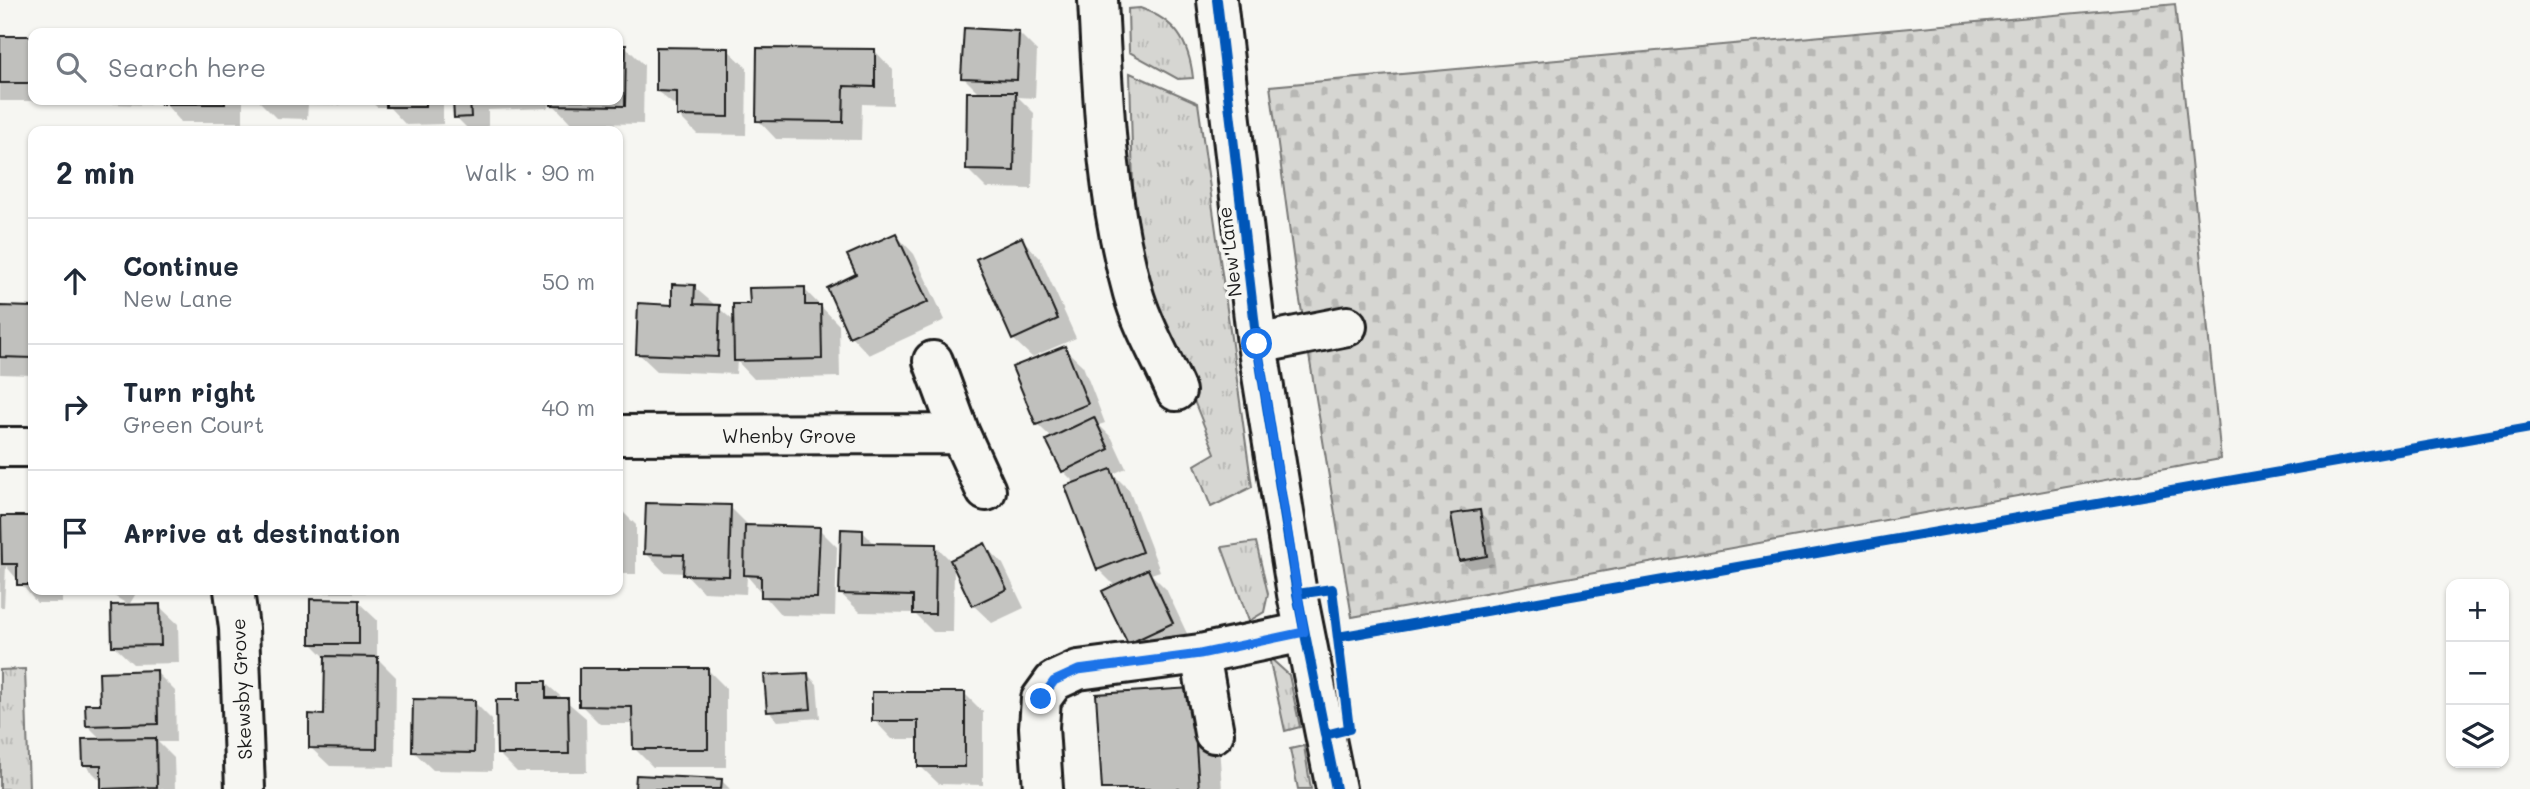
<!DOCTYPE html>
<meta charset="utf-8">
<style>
:root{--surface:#fff;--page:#f2f2f3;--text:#1f2937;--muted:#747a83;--line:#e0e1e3}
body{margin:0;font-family:Mali,sans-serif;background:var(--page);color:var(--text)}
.controls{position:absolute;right:21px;bottom:21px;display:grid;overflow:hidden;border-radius:14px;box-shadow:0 2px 5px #0004}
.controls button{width:63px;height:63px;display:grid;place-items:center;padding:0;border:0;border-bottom:2px solid var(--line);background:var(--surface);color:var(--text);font:35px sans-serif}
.stop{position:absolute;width:21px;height:21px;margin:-16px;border:5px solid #1a73e8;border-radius:50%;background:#fff}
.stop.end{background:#1a73e8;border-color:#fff;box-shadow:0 2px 7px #0008}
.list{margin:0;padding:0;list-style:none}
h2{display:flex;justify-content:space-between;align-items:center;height:91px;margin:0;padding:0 28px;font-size:30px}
h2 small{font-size:23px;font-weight:400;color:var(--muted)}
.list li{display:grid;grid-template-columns:46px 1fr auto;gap:21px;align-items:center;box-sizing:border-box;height:126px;padding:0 28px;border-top:2px solid var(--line)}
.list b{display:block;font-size:26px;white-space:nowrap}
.list p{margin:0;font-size:23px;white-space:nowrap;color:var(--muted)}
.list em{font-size:23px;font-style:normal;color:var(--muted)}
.icon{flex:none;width:38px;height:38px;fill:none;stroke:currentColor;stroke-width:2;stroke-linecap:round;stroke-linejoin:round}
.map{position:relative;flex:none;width:2530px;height:789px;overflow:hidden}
.search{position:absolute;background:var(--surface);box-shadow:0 2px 5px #0004;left:28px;top:28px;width:595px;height:77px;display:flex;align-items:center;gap:18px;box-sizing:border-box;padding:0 24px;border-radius:14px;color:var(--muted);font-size:26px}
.panel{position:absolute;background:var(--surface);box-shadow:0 2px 5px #0004;left:28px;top:126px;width:595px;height:469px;border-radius:14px}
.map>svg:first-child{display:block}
</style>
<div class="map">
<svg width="2530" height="789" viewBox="0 0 2530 789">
<defs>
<pattern id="grass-tufts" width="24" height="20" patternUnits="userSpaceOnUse" patternTransform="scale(1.75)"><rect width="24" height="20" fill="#d6d6d2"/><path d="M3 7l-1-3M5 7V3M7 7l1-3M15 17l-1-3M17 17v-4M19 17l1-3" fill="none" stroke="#b7b7b4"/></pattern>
<pattern id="cemetery-stones" width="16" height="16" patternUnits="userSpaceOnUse" patternTransform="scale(1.75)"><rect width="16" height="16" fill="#d6d6d2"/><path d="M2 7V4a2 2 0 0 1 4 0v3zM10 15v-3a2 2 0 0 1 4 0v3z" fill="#b7b7b4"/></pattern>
</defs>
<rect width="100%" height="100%" fill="#f6f6f2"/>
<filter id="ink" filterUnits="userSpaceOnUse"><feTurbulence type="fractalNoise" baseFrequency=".0143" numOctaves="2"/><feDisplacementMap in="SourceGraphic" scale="14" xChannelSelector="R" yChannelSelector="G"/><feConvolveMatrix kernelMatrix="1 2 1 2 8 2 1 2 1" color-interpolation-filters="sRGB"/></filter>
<g filter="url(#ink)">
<path fill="url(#grass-tufts)" stroke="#797977" stroke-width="2" d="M1140 8C1175 20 1189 41 1193 78L1178 79 1129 52 1128 9Z
M1130 73 1198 103 1252 487 1211 507 1195 465 1215 453 1147 284 1133 186Z
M1256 542 1268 594 1264 612 1249 621 1222 547Z
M1269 657 1289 675 1300 727 1285 731Z
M25 669 29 789H0V670Z
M1303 746H1304L1311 789H1298L1290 749Z"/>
<path fill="url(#cemetery-stones)" stroke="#797977" stroke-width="2" d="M2175 4 2221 459 1352 617 1295 270 1270 86Z"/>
<path fill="#0003" d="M1019 33 1037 51 1035 98 1018 97 1034 113 1032 189 986 188 967 169 980 94 963 77Z
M30 37 33 40V100L49 101H0V38Z
M618 46H625L644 65 643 124 571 123 553 104V100H618Z
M728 50 747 68 746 135 697 134 679 116V109L657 91Z
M875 51 893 70V105L862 104 861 140 776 139 758 120Z
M76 100H150V105L79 103Z
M162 100H243V122H181Z
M258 100H341V105L308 104 307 119 276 118Z
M369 100H443V124L406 125 389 107H377Z
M455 100H549V108L488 110V131H470L456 117Z
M896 235 914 254 945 320 869 355 851 336 859 275Z
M1022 239 1040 258 1076 338 1032 357 1013 339Z
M694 287 735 322 751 306 804 289 839 325 840 377 754 379 737 361 736 374 657 371 638 353 673 306Z
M0 308 33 309V375L0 374Z
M618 311 621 356H618Z
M1064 348 1083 366 1105 423 1099 425 1112 438 1126 468 1113 474 1129 490 1160 571 1151 574 1166 589 1191 642 1148 662 1129 643 1115 586 1098 569 1076 484 1063 471 1053 439 1037 424Z
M618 507 636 525V574H618Z
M730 507 749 526 819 529 837 547 835 616 781 615 747 576 746 594 703 592 685 573 664 572 646 553Z
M1479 512 1489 521 1495 565 1470 569 1460 560Z
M3 518H33V590H62V603H37L6 566 4 607H0V531L3 534Z
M862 531 876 545 936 546 951 561 985 545 1003 564 1024 608 992 623 973 605 954 566 953 632H933L914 613 860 612 841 594Z
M104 590H138L129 605Z
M319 590H372V593H322Z
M358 602 377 620V658L396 677 395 767 330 766 311 748 326 717V658L311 643Z
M159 606 178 624 179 663 133 664 114 646Z
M707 669 726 688V767H653L634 748V724H600L581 705Z
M156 672 175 691 176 742H158L174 758 175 789H104L103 783 84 764 103 741 87 725 102 706Z
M808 675 817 684 820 718 778 721 769 711Z
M545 683 586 718 587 772H517L499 754 521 702Z
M964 693 983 712V785L939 784 920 766V739H892L874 720Z
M474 702 492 720V771L433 770 414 752Z
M1217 716 1222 789H1104Z
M721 780 730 789H637Z"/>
<path fill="#c0c0bd" stroke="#1c1c1c" stroke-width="2" d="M964 28 1019 31 1017 80 961 78Z
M0 36H31L32 83H0Z
M618 45H626L625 106 551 105V100H618Z
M656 47 729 48V117L677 116V92L656 91Z
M757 48 875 49V87L844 86 843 122 756 121Z
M967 92H1016L1014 171 966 170Z
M160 100H225V104H160Z
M386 100H425V107H386Z
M453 100H470L471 117 454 118Z
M896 233 928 302 849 337 827 288 856 274 847 255Z
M1022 237 1058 319 1012 340 976 259Z
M672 284 695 285 694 304 720 305 718 357 636 354 638 303 672 305Z
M805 287V305H821L822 359 734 361 733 304H750L749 288Z
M0 306 33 307V358L0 357Z
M1065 346 1088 404 1036 425 1012 367Z
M1094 417 1109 449 1062 472 1046 440Z
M1111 469 1142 552 1097 570 1065 486Z
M646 503 731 505 729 576 683 575 684 555 644 554Z
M1480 510 1487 556 1459 561 1451 514Z
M1 516H33V585H17V564H2Z
M745 525 820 527 817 598 761 597V576L744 575Z
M841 529 863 530V543L936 544 935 614H913V596L839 594Z
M985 543 1007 589 972 606 950 560Z
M1148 569 1173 623 1128 644 1102 591Z
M310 599 359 600V644H310Z
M160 604 161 645 112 646 111 605Z
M325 656 378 657 377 749 309 748V714L324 715Z
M579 668H708V749H633L632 707 579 706Z
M157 670 158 724 86 726 85 704H100L99 672Z
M808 673 811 709 767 712 764 675Z
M519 681H546V698H568L569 754H497L496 700H519Z
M1192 688 1199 789H1102L1096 694Z
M872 692H965V767H918V721H872Z
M413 699 475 700 474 753 412 752Z
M156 738 157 787 101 789V765H83L82 739Z
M636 775 722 779 721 789H635Z"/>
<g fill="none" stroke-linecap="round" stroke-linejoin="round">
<g stroke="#1c1c1c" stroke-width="44">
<path id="minor" d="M1098 0C1103 99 1106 197 1133 293 1142 326 1162 359 1176 391
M1217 0 1257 344 1297 594 1336 789
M1257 344 1347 326
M960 434 986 491
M618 435 960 434 933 361
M0 447H33
M234 590 239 628 245 789
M1200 654 1214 733
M1043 789 1039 727 1041 699 1054 681 1078 670 1200 654 1304 632"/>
</g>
<use href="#minor" stroke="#f6f6f2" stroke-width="38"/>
<g stroke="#f6f6f2" stroke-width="15">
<path id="cycleway" d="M1217 0 1257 344 1297 594 1336 789
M1297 594 1332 589 1349 729 1325 735
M1338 637 2530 428"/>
</g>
<use href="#cycleway" stroke="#0057b8" stroke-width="10"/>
</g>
</g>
<g fill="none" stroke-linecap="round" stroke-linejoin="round" filter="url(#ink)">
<path stroke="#1a73e8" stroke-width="9" d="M1041 699 1054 681 1078 670 1200 654 1304 632 1257 344"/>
</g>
<g text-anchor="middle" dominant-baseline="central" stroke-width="7" stroke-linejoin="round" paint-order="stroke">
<g font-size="19" fill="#1c1c1c" stroke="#f6f6f2">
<text transform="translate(1229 252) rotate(-97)">New Lane</text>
<text x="789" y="435">Whenby Grove</text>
<text transform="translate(241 689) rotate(-93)">Skewsby Grove</text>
</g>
</g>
</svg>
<div class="controls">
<button>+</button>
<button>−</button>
<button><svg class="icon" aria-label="layers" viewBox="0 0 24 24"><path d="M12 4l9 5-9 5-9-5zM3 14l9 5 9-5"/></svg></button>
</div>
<div class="stop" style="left:1257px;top:344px"></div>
<div class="stop end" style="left:1041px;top:699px"></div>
<div class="search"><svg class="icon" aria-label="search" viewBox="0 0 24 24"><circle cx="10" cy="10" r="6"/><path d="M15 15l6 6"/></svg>Search here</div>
<section class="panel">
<h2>2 min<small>Walk · 90 m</small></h2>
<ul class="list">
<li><svg class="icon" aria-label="ahead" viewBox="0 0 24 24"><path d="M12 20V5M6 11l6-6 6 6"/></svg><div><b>Continue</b><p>New Lane</p></div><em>50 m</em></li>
<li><svg class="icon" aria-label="right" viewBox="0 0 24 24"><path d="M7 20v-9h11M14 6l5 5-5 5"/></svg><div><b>Turn right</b><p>Green Court</p></div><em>40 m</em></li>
<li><svg class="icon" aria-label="arrive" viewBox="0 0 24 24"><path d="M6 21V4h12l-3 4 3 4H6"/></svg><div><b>Arrive at destination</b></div></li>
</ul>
</section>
</div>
